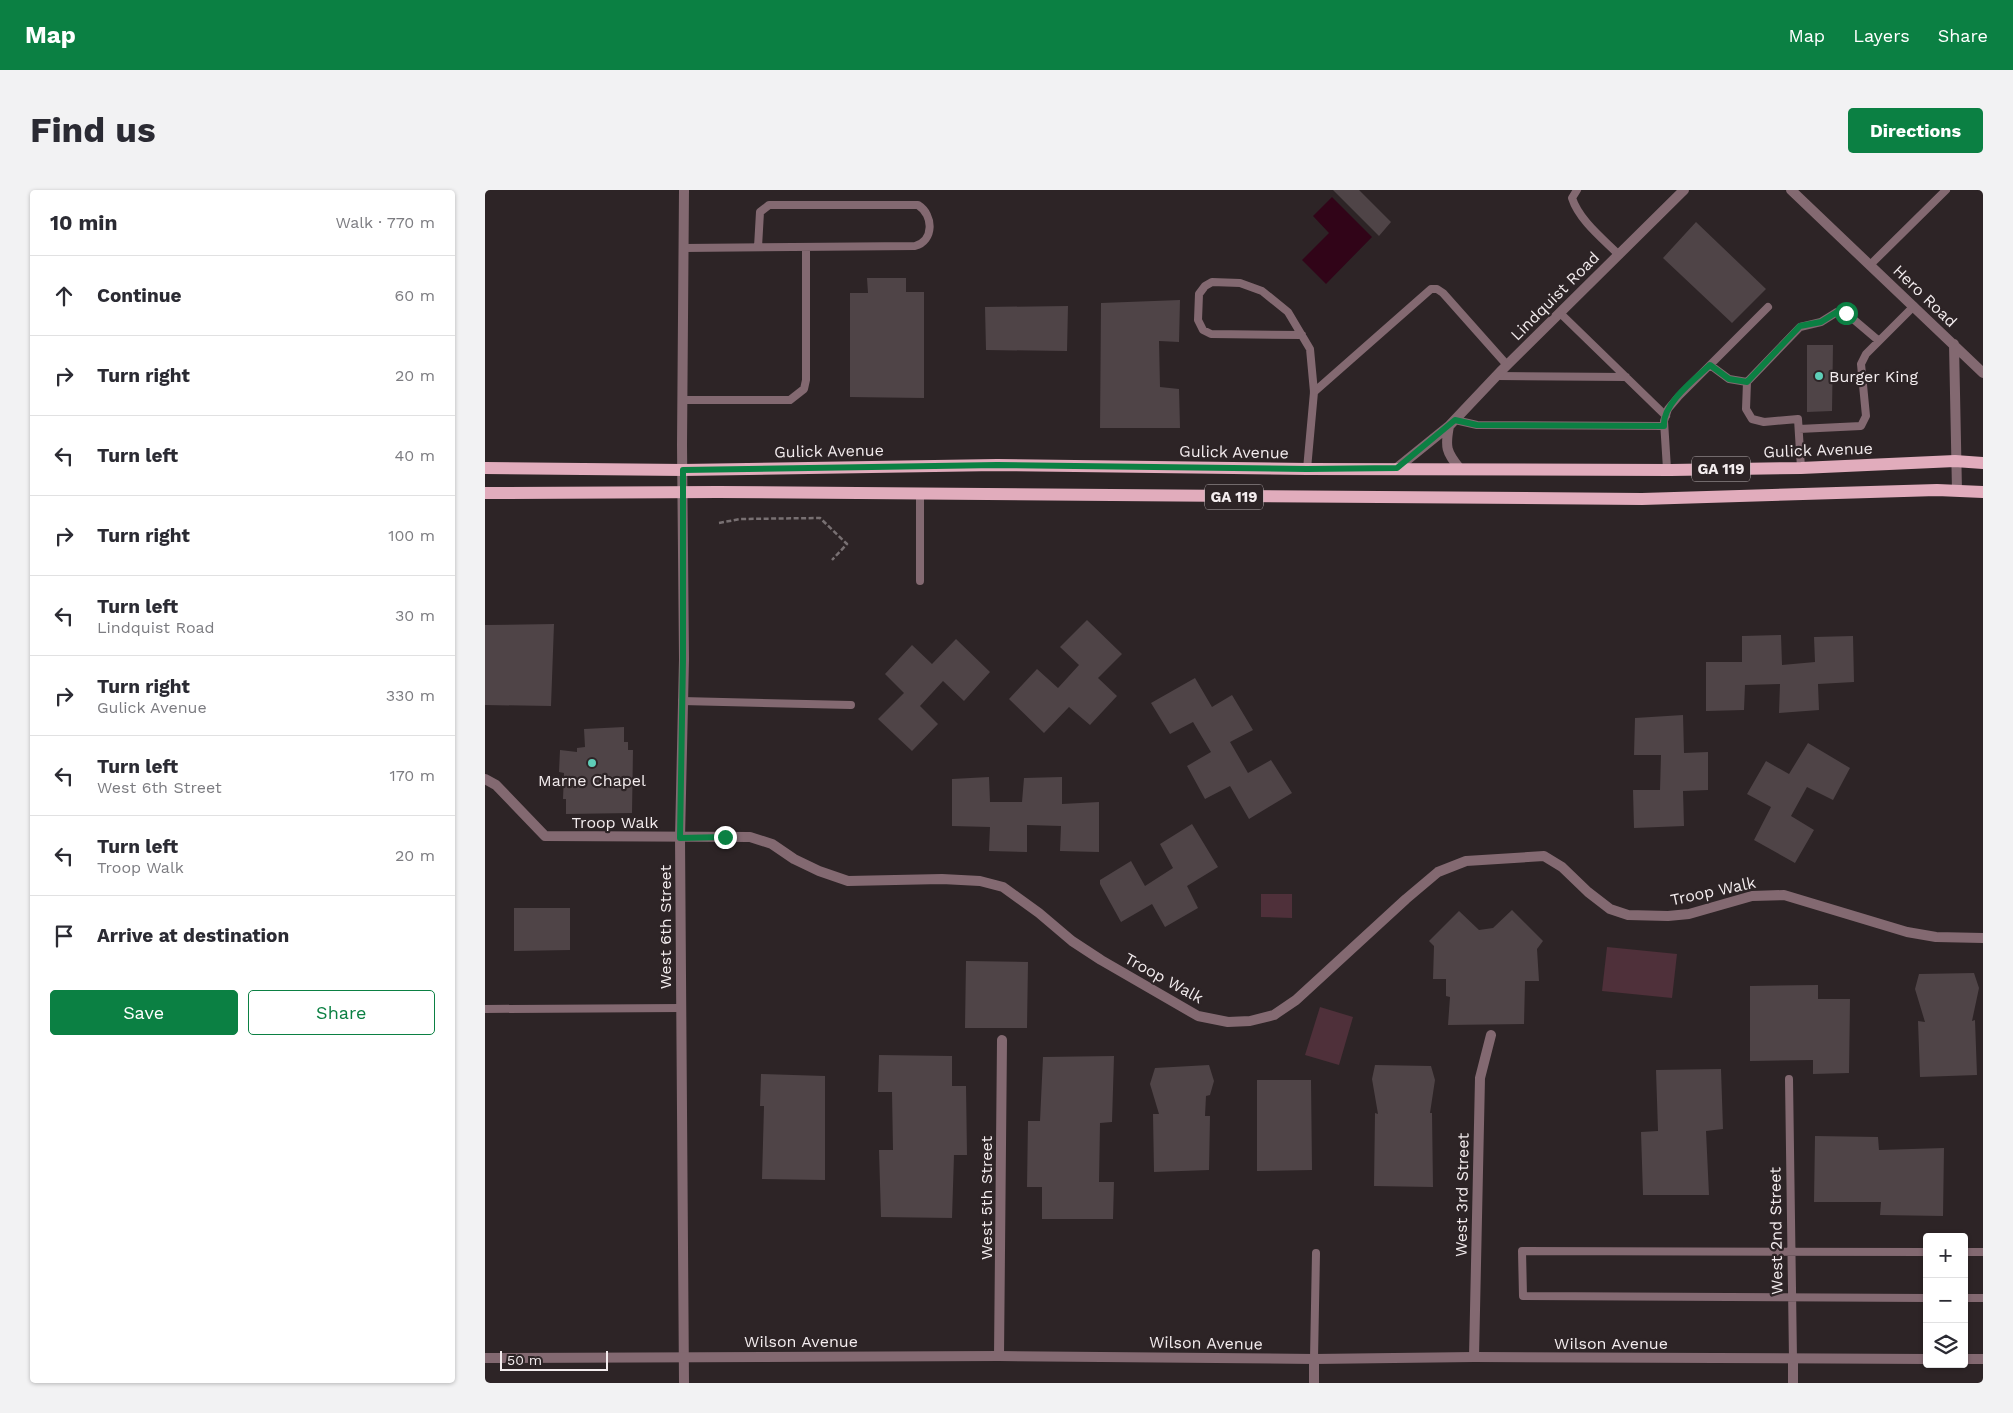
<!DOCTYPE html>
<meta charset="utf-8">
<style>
:root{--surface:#fff;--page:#f2f2f3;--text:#2b2b33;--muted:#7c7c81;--line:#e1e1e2;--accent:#0b8043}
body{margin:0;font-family:"Work Sans",sans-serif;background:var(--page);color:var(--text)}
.controls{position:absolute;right:15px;bottom:15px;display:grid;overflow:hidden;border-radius:5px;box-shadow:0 1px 4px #0004}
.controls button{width:45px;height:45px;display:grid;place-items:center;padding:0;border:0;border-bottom:1px solid var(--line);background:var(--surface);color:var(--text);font:25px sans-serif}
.scale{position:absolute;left:15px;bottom:12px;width:108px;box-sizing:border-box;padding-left:5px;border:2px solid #f3ecee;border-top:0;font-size:14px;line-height:18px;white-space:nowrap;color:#f3ecee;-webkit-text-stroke:4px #2d2426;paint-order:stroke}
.stop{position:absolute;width:15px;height:15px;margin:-11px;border:4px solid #0b8043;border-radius:50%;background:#fff}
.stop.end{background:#0b8043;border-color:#fff;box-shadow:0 1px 5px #0008}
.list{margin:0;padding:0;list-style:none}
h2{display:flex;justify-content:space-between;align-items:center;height:65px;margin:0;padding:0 20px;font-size:21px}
h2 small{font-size:16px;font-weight:400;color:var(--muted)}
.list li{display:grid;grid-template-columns:32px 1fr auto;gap:15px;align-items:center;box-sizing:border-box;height:80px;padding:0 20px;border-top:1px solid var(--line)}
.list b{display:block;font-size:19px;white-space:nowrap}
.list p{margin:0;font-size:16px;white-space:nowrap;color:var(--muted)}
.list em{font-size:16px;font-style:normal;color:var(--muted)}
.actions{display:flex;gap:10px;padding:15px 20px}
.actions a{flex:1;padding:11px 0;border:1px solid var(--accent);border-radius:5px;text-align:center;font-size:18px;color:var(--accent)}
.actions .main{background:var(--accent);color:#fff}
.icon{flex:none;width:28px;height:28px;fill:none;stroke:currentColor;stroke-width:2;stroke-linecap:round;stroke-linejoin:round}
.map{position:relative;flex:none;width:1498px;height:1193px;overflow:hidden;border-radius:5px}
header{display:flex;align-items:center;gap:30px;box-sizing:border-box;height:70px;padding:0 25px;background:var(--accent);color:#fff}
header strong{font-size:24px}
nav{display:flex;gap:28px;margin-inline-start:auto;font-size:18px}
.intro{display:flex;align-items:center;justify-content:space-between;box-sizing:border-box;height:120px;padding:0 30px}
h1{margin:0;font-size:35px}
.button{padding:12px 22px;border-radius:5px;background:var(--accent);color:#fff;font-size:18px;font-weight:700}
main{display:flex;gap:30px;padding:0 30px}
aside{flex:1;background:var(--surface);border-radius:5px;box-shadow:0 1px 4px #0004}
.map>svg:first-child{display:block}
</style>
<header>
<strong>Map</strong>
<nav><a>Map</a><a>Layers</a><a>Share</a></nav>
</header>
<div class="intro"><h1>Find us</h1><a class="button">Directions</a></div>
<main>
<aside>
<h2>10 min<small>Walk · 770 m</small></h2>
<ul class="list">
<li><svg class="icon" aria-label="ahead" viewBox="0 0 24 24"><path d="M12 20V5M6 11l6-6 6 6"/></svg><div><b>Continue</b></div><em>60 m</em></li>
<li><svg class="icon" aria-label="right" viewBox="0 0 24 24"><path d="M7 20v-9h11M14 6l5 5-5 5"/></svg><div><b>Turn right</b></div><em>20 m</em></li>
<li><svg class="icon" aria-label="left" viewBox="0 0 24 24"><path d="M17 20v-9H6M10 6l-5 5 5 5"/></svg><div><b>Turn left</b></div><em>40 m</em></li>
<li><svg class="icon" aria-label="right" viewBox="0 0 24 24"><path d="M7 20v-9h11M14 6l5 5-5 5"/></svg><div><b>Turn right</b></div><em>100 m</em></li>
<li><svg class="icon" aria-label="left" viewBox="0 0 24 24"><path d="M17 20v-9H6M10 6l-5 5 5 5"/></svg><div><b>Turn left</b><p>Lindquist Road</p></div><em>30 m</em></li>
<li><svg class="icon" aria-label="right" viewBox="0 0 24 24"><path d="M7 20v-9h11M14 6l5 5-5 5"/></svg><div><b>Turn right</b><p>Gulick Avenue</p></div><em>330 m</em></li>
<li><svg class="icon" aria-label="left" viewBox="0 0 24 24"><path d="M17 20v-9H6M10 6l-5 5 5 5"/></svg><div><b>Turn left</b><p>West 6th Street</p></div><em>170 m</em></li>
<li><svg class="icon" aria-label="left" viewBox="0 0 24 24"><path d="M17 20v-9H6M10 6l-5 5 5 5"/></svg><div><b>Turn left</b><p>Troop Walk</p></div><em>20 m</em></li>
<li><svg class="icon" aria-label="arrive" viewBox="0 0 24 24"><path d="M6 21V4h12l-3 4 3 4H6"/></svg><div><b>Arrive at destination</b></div></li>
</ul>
<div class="actions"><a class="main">Save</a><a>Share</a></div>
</aside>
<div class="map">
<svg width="1498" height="1193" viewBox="0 0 1498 1193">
<rect width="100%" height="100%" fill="#2d2426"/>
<path fill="#4f303a" d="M776 704H807V728L776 727Z
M1122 757 1192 764 1187 808 1117 801Z
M835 817 868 827 854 875 820 865Z"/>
<path fill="#310418" d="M847 7 887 47 841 94 817 70 844 43 828 26Z"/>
<path fill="#4f4447" d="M848 0H874L906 32 894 46Z
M1211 32 1281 99 1247 133 1178 68Z
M382 88H421V102H439V208L365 207V103H383Z
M695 110 694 152 674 151 675 197 694 199 695 238H615L616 113Z
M583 116 582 161 501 160 500 117Z
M1322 155H1348L1347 221 1322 222Z
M602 430 637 464 613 488 632 506 605 535 584 517 559 543 524 509 552 479 573 498 594 475 575 457Z
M69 434 66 516 0 515V435Z
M1296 445 1297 475 1330 472 1329 447 1368 446 1369 492 1333 494 1334 520 1294 523 1295 494 1260 495 1259 520 1221 521V472H1257V446Z
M471 449 505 482 479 511 458 491 435 516 453 534 427 561 393 529 419 503 400 484 427 455 447 474Z
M710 488 727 517 747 505 768 540 745 552 763 583 786 570 807 603 764 629 745 596 720 609 702 576 726 562 708 532 685 544 666 513Z
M1198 525 1199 563 1223 562V600L1198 601 1199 636 1149 638 1148 600H1175L1176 565H1149L1150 528Z
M139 537V552H143V560H148L147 623 81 624V609H78L79 583 74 582 75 560 92 562V558L100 557 99 539Z
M1323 553 1365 578 1348 610 1322 597 1306 626 1329 640 1310 673 1269 650 1286 617 1262 604 1281 571 1304 584Z
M504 587 505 612H537L539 588 577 587V614L614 612V662L575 661 576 636 542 635V662L504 661 505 637 467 636V589Z
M707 634 733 677 702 696 713 718 680 737 667 714 636 732 615 694V690L646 671 660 696 688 678 675 654Z
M29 718H85V760L29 761Z
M1027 720 1058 751 1052 759 1054 791H1040L1039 834 963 835 965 807 961 806V789H948L949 756 944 751 974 721 994 740 1008 738Z
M481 771 543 772 542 838H480Z
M1489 783 1494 798 1487 831 1490 830 1492 885 1435 887 1433 831 1440 832 1430 799 1434 784Z
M1333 795V809H1365L1364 883 1328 884V870L1265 871V796Z
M394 865 467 866V896H481L482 965H469L467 1028 396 1027 394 960H408L407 902H393Z
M629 866 627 932 615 933 614 992H629L628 1029H557V997H542L543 931H555L558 867Z
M724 875 729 891 725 905 721 906 720 926H725L724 980 669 982 668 924H674L665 894 670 878Z
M890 875 946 876 950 890 945 923H947L948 997 889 996 890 923 893 924 887 889Z
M1236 879 1238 939 1221 941 1224 1005H1158L1156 942 1173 941 1171 880Z
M276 884 340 886V990L277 989 279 916H275Z
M772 890H826L827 980 772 981Z
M1330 946 1393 947 1394 960 1459 958 1458 1026 1395 1025 1396 1012H1329Z"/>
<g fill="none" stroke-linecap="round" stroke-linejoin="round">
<path stroke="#787072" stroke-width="2.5" stroke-dasharray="5 2.5" stroke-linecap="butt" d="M234 333 255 329 335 328 362 354 347 370"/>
<path stroke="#836971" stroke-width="8" d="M1092 0 1087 8C1094 30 1118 49 1134 65
M199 58 430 56C449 51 449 25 433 15H284L275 22 273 57
M1385 75 1461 0
M1075 123 1181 226
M817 145 726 144 718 140 713 130 714 104 720 96 727 92 755 93 777 101 803 122 825 159 829 202 822 279
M1225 175 1244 189 1262 192
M1012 186 1141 187
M829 202 946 99H952L958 103 1022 175
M197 210H305L319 199 321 190V57
M970 230 992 235 1179 236
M1314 239 1376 236 1381 226 1376 174 1381 164 1394 151
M1316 278 1313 229 1279 232 1267 229 1261 219 1262 192 1315 137 1336 132 1352 122 1361 123 1394 151 1429 116
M1182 279 1179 231 1183 219 1194 206 1283 117
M435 304V391
M197 511 366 515
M0 819 196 818
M1304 889 1308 1169
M1442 1062 1037 1061 1038 1106 1442 1108
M1479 1062H1498
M1479 1108H1498
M829 1169 831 1063"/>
<path stroke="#836971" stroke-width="10" d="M0 589 11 595 60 646 265 647 287 654 309 669 334 681 363 691 457 689 495 691 518 697 554 723 587 751 616 770 713 826 743 832 765 831 789 825 811 810 921 709 953 682 981 671 1059 666 1077 677 1103 702 1125 719 1143 725 1183 726 1204 724 1267 706 1299 705 1422 742 1451 747 1498 748"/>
<path stroke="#836971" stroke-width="10" d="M1306 0 1498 183
M1469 154 1472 301
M964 236C960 257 961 262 975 279
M912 278 964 236 1017 180 1199 0
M514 1166 517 850
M989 1167 995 888 1006 845
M829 1169V1193
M1308 1169V1193
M199 1193 195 648 199 469 197 255 199 0"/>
<path stroke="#836971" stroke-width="10" d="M0 1168 514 1166 829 1169 989 1167 1442 1169
M1479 1169H1498"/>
<path stroke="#e1acbc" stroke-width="12" d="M0 278 198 280 512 275 822 279 1186 280 1316 278 1470 271 1498 273
M0 303 233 302 1157 309 1452 300 1498 302"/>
</g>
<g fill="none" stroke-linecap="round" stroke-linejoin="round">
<path stroke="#0b8043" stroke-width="6" d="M240 647 195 648 198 469V280L512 275 822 279 912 278 970 230 992 235 1179 236C1177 214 1210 189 1225 175L1244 189 1262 192 1315 136 1336 132 1352 122 1361 123"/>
</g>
<g fill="#5eceb8" stroke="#2d2426" stroke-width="2">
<circle cx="1334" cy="186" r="5"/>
<circle cx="107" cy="573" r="5"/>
</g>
<g text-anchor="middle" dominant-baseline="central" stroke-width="4.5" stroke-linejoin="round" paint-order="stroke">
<g fill="#2d2426" stroke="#b8b0b2" stroke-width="1">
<rect x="1207" y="266.5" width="58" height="25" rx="4"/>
<rect x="720" y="294.5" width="58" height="25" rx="4"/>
</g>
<g font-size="15" font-weight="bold" fill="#f3ecee">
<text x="1236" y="279">GA 119</text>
<text x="749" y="307">GA 119</text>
</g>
<g font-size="16" fill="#f3ecee" stroke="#2d2426">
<text transform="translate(1070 106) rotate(-45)">Lindquist Road</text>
<text transform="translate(1440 106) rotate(44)">Hero Road</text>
<text transform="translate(1333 260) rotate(-2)">Gulick Avenue</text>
<text transform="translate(344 261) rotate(-1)">Gulick Avenue</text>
<text transform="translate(749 262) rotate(1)">Gulick Avenue</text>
<text x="130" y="632">Troop Walk</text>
<text transform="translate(1228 701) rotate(-12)">Troop Walk</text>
<text transform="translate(180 737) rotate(-90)">West 6th Street</text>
<text transform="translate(679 788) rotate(29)">Troop Walk</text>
<text transform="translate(977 1005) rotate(-89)">West 3rd Street</text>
<text transform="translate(501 1008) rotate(-90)">West 5th Street</text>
<text transform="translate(1291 1041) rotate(-91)">West 2nd Street</text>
<text x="316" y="1151">Wilson Avenue</text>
<text transform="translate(721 1153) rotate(1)">Wilson Avenue</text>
<text x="1126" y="1153">Wilson Avenue</text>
</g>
<g font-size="16" fill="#f3ecee" stroke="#2d2426" text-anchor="start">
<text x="1344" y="186">Burger King</text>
<text x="107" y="590" text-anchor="middle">Marne Chapel</text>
</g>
</g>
</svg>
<div class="controls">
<button>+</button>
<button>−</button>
<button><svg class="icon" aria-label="layers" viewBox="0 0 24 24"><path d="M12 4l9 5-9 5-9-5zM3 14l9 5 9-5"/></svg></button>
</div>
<div class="scale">50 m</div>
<div class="stop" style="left:1361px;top:123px"></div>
<div class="stop end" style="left:240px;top:647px"></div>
</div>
</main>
